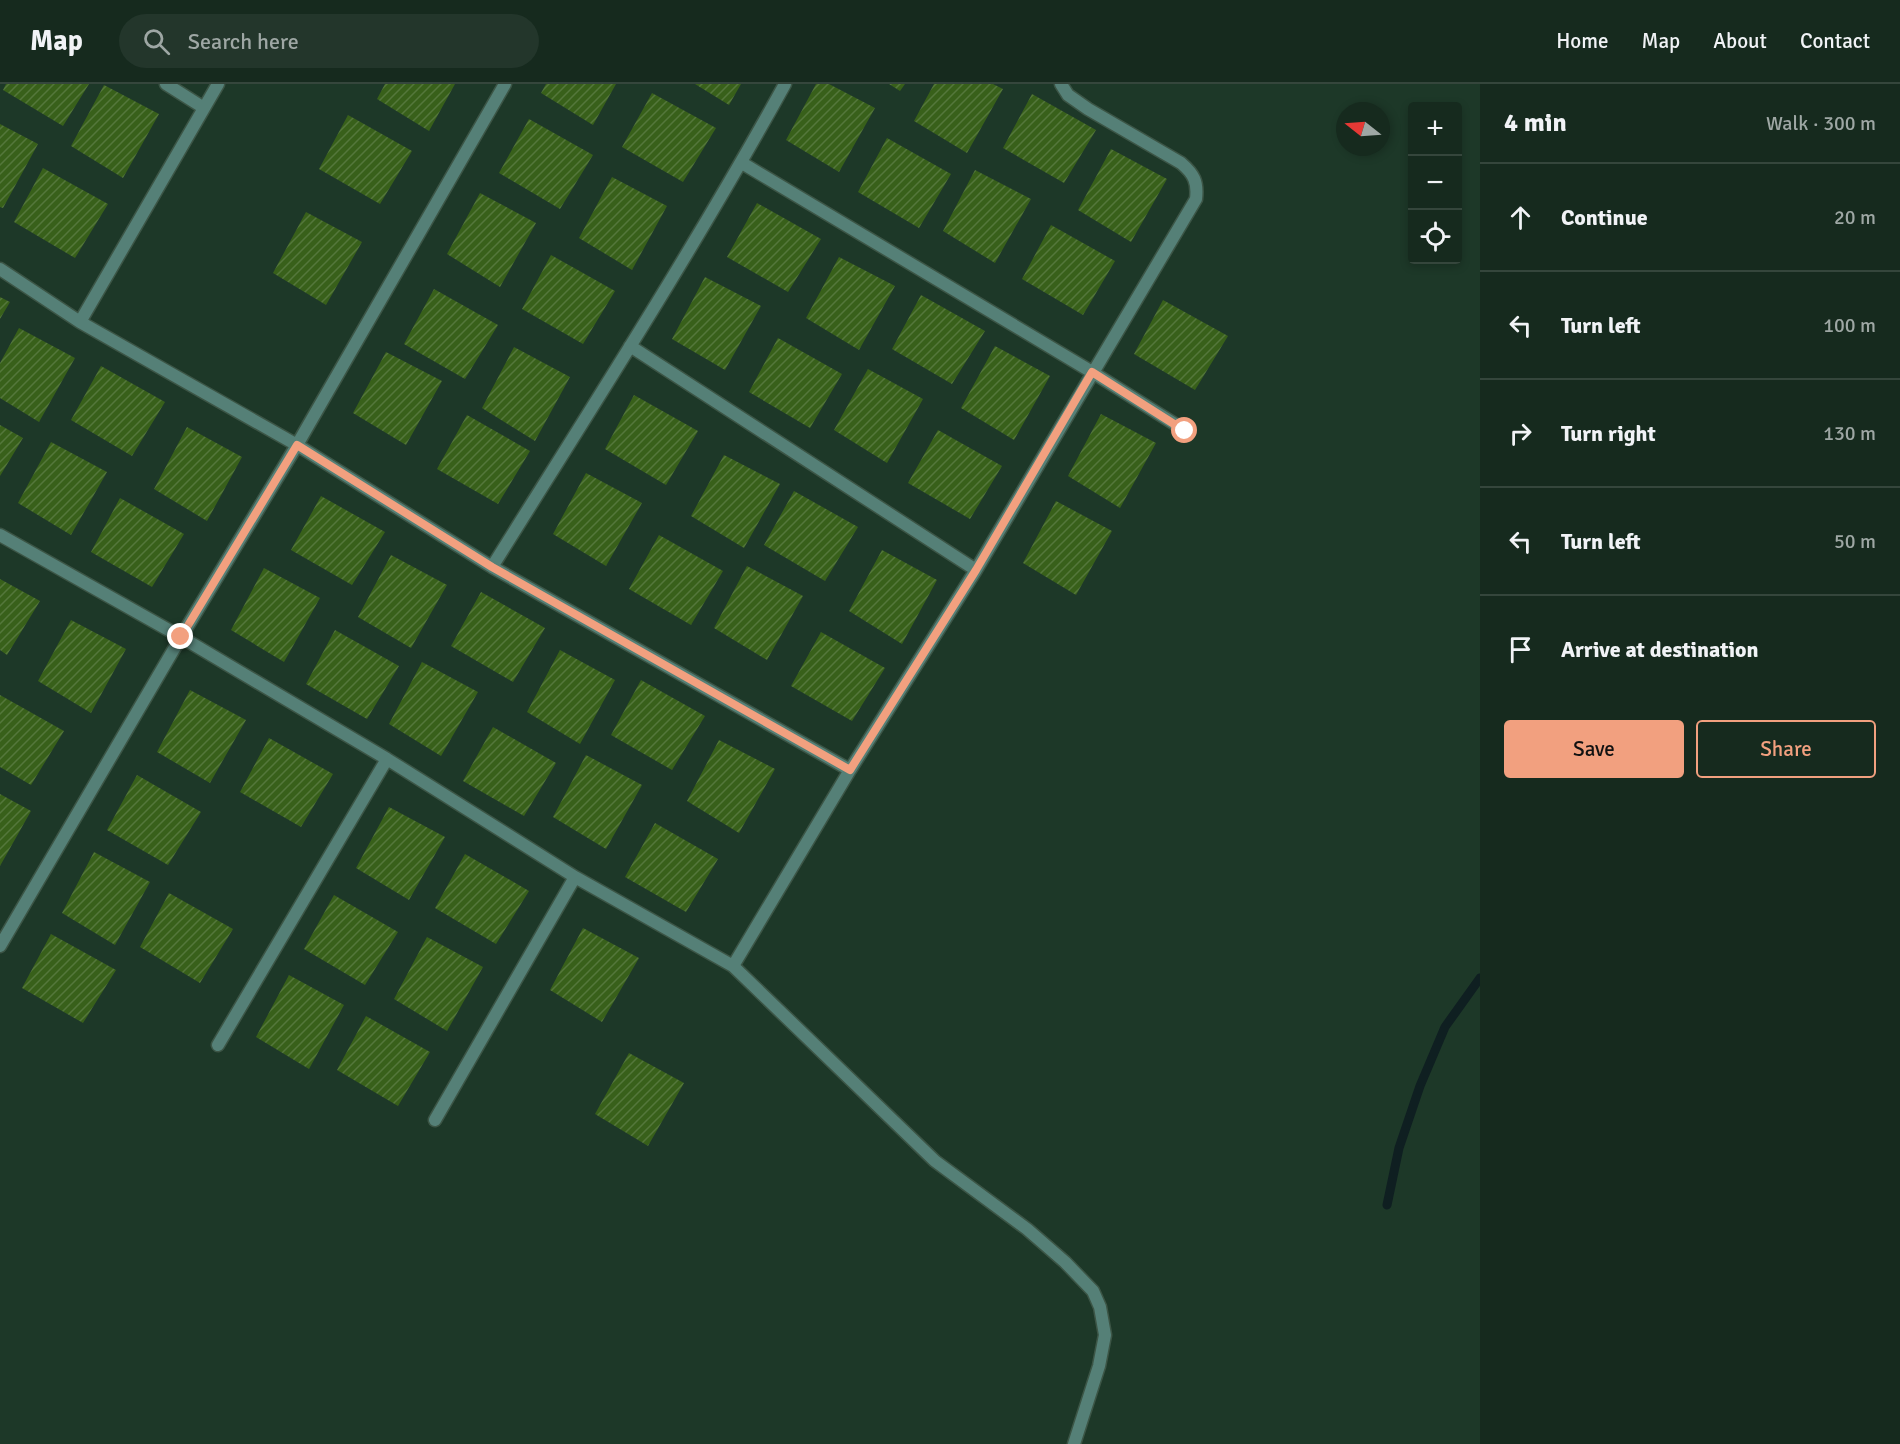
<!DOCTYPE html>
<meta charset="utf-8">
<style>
:root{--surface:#162a1e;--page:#23362b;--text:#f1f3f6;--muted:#9ea7a4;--line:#35463c;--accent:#f2a07f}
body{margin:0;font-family:Signika,sans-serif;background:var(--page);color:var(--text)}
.controls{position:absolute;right:18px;top:18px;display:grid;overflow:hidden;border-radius:6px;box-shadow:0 3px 9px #0003}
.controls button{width:54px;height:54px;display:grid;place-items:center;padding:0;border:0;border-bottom:2px solid var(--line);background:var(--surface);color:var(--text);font:30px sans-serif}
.compass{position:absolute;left:1336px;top:18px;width:54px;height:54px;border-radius:50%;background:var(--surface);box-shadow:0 3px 9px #0003;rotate:287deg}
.stop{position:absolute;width:18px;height:18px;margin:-14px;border:4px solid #f2a07f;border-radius:50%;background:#fff}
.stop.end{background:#f2a07f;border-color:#fff;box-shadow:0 2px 6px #0008}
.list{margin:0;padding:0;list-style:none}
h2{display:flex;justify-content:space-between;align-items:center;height:78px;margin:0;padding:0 24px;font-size:26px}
h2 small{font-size:20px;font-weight:400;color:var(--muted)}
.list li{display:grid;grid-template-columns:39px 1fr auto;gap:18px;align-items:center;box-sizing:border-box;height:108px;padding:0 24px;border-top:2px solid var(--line)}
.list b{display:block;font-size:22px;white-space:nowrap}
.list em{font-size:20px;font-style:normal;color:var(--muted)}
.actions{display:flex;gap:12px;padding:18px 24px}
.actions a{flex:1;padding:14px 0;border:2px solid var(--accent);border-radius:6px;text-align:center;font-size:21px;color:var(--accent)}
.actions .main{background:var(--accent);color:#111}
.icon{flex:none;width:33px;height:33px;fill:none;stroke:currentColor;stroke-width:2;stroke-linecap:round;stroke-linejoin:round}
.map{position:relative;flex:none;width:1480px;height:1360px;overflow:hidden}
header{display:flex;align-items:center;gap:36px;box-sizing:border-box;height:84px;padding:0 30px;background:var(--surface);border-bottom:2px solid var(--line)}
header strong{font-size:28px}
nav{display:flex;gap:33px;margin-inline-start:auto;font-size:21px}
.search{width:420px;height:54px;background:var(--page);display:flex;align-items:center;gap:15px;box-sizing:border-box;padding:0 21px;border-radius:33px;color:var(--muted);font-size:22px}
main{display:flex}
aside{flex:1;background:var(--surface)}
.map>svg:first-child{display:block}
</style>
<header>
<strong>Map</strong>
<div class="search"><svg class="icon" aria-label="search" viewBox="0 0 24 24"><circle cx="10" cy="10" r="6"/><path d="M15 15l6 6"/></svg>Search here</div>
<nav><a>Home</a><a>Map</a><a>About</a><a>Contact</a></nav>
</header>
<main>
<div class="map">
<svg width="1480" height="1360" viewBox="0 0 1480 1360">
<defs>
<pattern id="building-hatch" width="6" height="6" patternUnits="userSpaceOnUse" patternTransform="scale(1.5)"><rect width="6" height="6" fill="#38601a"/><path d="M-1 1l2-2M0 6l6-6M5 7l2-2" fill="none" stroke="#54773b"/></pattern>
</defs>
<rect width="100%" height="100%" fill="#1d3828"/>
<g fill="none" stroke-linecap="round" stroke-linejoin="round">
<path stroke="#0f1f21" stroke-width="9" d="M1387 1121 1399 1064 1420 1002 1445 943 1480 894"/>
</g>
<path fill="url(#building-hatch)" d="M6 0H89L63 42 3 6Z
M385 0H455L429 47 377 15Z
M546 0H616L593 41 541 9Z
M695 0H741L729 21Z
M816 0H829L875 24 839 88 786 56Z
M889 0H905L900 7Z
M934 0H993L1003 5 967 69 914 37Z
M104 1 159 30 123 94 71 62Z
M652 9 716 44 683 98 622 63Z
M1032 10 1096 46 1064 99 1003 64Z
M348 31 412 67 380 120 319 85Z
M529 35 593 71 560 125 499 89Z
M0 40 38 60 3 124 0 123Z
M887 54 951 90 919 144 858 108Z
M1111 65 1167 95 1131 158 1078 126Z
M43 84 108 120 75 174 14 138Z
M975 86 1031 115 995 179 943 147Z
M612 93 667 122 632 186 579 154Z
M480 109 536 139 500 203 447 170Z
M757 119 821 155 788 208 727 173Z
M306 128 362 158 326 221 273 189Z
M1051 141 1115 177 1083 231 1022 195Z
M551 171 615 207 583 260 522 225Z
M839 173 895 202 859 266 806 234Z
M705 193 761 222 725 286 672 255Z
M434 205 498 241 465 295 404 260Z
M921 211 985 247 952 300 892 265Z
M0 213 10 218 0 235Z
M1163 216 1228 252 1195 306 1134 270Z
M19 244 75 274 39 338 0 314V279Z
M778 254 842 290 810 344 749 308Z
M995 262 1050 292 1014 356 961 324Z
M514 263 570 293 535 357 482 324Z
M386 268 442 297 406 361 353 329Z
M101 282 165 318 132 372 71 336Z
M868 285 923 315 887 379 834 346Z
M634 311 698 347 666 401 605 365Z
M1101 330 1156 359 1120 424 1068 392Z
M467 331 530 367 498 420 437 385Z
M0 341 23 354 0 392Z
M187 343 242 373 207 437 154 405Z
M938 346 1002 382 970 435 908 399Z
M51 358 107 388 71 451 18 419Z
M724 371 780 400 744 464 691 432Z
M586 389 642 419 606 482 553 450Z
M794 407 858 443 825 497 764 461Z
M321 412 385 448 352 501 291 466Z
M120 414 184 450 152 503 91 468Z
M1056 417 1112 447 1076 511 1023 479Z
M659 451 723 487 691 541 629 505Z
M882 466 937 496 902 560 849 527Z
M391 471 447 501 411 564 358 533Z
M747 482 803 512 767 576 714 544Z
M264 484 320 514 284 578 231 546Z
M0 495 40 517 7 571 0 566Z
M481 508 545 544 513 598 451 562Z
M71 536 126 565 91 629 38 597Z
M335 546 399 582 367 635 306 600Z
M821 548 885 584 852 637 791 602Z
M560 566 615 596 580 660 527 628Z
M422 578 478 608 441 672 389 640Z
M641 596 705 632 672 686 611 651Z
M190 606 246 636 210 699 157 668Z
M0 611 64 647 31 701 0 683Z
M493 643 556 679 524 732 463 697Z
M269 654 333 690 301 743 240 708Z
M719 656 775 685 739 749 687 717Z
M586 671 642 701 606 765 553 733Z
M137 691 201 728 168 781 107 746Z
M0 710 31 727 0 782Z
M389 723 445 753 409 816 356 784Z
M655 739 718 775 686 828 625 793Z
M94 768 150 798 115 861 62 829Z
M465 770 529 807 496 860 435 824Z
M169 809 233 845 200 899 140 863Z
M334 811 398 848 365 901 304 865Z
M583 844 639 874 602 938 550 906Z
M51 850 116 886 83 939 22 904Z
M427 853 483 883 447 947 394 915Z
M289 891 344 921 309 985 256 953Z
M366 932 430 968 398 1022 337 986Z
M629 969 684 999 648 1062 595 1030Z"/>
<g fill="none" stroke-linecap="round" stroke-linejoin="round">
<g stroke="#3c5546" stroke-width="15">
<path id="minor" d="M166 0 204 24
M742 79 1092 288 1186 347
M0 185 80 238 297 361 492 483 850 686
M80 238 218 0
M630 262 976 486
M0 451 181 553 387 675 575 793 733 882 935 1077 1027 1145 1065 1178 1093 1207 1100 1223 1105 1251 1099 1282 1074 1360
M492 483C592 323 694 165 785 0
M0 862 181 553 297 361 505 0
M733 882 850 686 976 486 1196 115C1198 98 1194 90 1181 79L1088 25 1068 11 1061 0
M218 961 387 675
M435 1036 575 793"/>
</g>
<use href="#minor" stroke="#558077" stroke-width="12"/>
</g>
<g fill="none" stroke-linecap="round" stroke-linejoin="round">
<path stroke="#f2a07f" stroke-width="8" d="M181 553 297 361 492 483 850 686 976 486 1092 288 1185 347"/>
</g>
</svg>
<div class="controls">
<button>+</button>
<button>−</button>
<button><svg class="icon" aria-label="locate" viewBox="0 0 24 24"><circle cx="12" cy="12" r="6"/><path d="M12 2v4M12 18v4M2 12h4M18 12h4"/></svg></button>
</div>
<svg class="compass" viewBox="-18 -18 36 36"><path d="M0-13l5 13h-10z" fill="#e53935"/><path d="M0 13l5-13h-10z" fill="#9ea7a4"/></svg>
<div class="stop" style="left:1185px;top:347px"></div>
<div class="stop end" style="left:181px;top:553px"></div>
</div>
<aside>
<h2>4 min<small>Walk · 300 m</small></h2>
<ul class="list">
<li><svg class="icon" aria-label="ahead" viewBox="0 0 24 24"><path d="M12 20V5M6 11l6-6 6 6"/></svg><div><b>Continue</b></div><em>20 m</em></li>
<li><svg class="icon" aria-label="left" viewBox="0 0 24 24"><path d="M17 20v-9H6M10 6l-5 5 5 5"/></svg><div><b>Turn left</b></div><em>100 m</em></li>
<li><svg class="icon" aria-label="right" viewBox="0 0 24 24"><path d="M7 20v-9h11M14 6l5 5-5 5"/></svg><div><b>Turn right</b></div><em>130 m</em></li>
<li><svg class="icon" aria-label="left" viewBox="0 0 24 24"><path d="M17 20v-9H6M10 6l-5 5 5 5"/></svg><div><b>Turn left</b></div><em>50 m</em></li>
<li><svg class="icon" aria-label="arrive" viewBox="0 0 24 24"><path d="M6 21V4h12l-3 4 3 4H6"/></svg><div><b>Arrive at destination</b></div></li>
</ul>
<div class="actions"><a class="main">Save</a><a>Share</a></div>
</aside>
</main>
